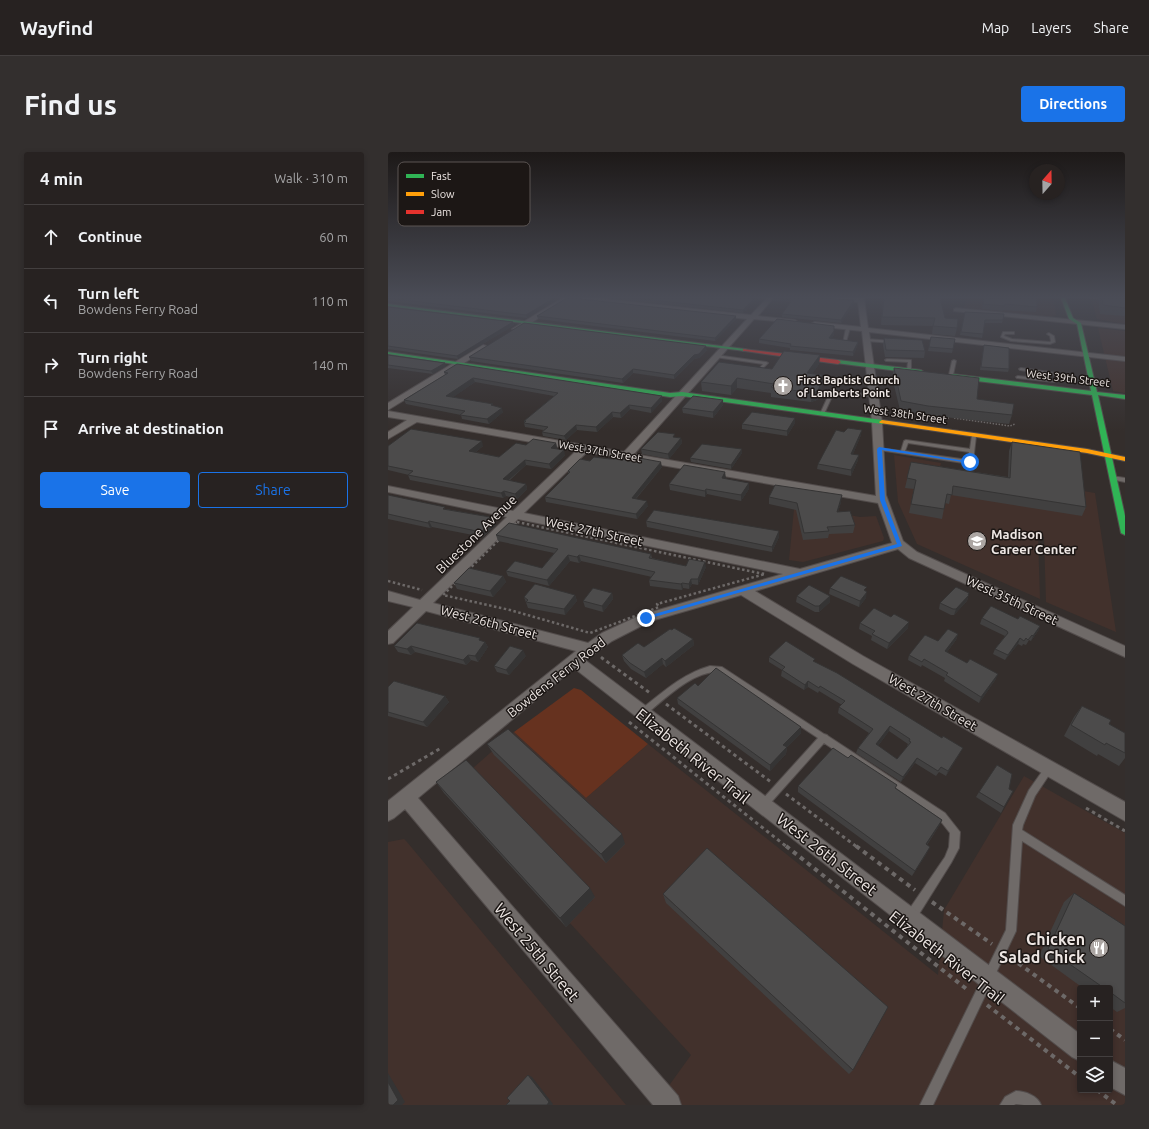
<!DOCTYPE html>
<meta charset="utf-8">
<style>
:root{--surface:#272221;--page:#332f2e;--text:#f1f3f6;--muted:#a4a4a5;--line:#433f3f;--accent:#1a73e8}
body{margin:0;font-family:Ubuntu,sans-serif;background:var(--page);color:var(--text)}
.controls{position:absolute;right:12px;bottom:12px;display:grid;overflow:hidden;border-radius:4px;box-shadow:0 2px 6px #0003}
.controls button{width:36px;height:36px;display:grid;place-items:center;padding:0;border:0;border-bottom:1px solid var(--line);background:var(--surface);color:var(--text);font:20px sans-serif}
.compass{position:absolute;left:641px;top:12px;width:36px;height:36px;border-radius:50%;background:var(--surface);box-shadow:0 2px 6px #0003;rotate:20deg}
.stop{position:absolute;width:12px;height:12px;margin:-9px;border:3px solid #1a73e8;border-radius:50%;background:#fff}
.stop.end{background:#1a73e8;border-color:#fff;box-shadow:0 1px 4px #0008}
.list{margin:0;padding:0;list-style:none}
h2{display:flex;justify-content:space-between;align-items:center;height:52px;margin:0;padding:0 16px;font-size:17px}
h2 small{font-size:13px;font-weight:400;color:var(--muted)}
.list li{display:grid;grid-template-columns:26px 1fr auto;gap:12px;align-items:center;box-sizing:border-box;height:64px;padding:0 16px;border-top:1px solid var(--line)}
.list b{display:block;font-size:15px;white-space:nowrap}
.list p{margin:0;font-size:13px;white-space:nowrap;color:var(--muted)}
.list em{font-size:13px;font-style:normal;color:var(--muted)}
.actions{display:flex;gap:8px;padding:12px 16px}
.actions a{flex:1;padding:9px 0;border:1px solid var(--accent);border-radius:4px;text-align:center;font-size:14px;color:var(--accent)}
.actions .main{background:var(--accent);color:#fff}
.icon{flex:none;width:22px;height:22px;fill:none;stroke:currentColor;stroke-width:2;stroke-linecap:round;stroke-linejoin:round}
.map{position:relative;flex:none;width:737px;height:953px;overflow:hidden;border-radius:4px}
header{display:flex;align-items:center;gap:24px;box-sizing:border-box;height:56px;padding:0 20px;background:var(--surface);border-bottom:1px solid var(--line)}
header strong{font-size:19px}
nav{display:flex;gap:22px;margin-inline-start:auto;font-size:14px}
.intro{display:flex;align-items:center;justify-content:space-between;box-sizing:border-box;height:96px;padding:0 24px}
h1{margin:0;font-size:28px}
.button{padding:10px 18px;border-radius:4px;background:var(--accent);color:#fff;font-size:14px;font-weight:700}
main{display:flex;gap:24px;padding:0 24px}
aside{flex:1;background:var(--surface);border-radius:4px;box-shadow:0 2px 6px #0003}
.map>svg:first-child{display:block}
</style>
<header>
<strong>Wayfind</strong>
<nav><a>Map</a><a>Layers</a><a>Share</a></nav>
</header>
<div class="intro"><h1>Find us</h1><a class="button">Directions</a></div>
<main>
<aside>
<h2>4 min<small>Walk · 310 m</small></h2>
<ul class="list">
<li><svg class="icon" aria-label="ahead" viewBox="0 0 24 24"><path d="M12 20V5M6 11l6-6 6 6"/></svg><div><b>Continue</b></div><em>60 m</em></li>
<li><svg class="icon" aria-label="left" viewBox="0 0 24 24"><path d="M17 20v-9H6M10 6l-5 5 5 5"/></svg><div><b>Turn left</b><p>Bowdens Ferry Road</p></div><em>110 m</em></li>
<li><svg class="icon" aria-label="right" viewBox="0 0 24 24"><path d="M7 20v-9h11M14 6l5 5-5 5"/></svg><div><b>Turn right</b><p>Bowdens Ferry Road</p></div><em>140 m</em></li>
<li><svg class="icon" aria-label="arrive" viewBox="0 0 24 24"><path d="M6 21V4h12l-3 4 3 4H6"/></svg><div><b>Arrive at destination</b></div></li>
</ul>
<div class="actions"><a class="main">Save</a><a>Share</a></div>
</aside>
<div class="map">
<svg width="737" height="953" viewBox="0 0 737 953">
<rect width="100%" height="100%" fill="#342e2c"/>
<path fill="#42312c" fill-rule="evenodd" d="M579 146H661L666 148 668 163 663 165 576 156Z
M703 146H737V172L709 167Z
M710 176 737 179V241L725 239Z
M506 303 553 311 552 315 707 341 728 480 658 450 656 385 650 384 652 447 529 392 510 350Z
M406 357 434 358 472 365 488 364 496 386 495 389 415 410 401 408Z
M126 580 198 646 260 592 550 823 556 758 636 624 737 681V953H267L303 903 60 638ZM692 836H722V938H692Z
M16 687 19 690 238 953H0V690Z"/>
<path fill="#66321f" d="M186 536 193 538 260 592 198 646 126 580Z"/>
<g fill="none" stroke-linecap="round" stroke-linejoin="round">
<g stroke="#524c4b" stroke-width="2">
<path id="lane" d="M460 175 462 176 458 190 455 191 458 176Z
M615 180H626V182H617L616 184 624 187 662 190 663 189 662 184 659 182 661 181 666 184 667 190 662 192 623 189 613 185Z
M479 187 505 189 507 190 505 191 478 189V187Z
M328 203 378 210 380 211 372 219 364 217 366 216 371 217 375 212 327 205 326 204Z
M499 207 523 208V218L521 219 519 218 520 210 498 209 497 208Z
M566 208 568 209 565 223 563 224 561 223 564 209Z
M633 216 668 221 672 227 666 230 629 226 628 225 630 224 665 228 668 227 666 223 632 218 631 217Z
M443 238 486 243 488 244 486 245 446 240 436 262 432 263V262Z
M584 283 588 284 585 310 582 312 491 298 489 297 491 296 513 299 516 289 518 288 582 297ZM520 291 581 300 580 308 517 299Z
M724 324 737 326V330L722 327V325Z
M322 514 334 515 436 582 439 583 440 584 557 661 572 680 571 696 563 711 526 770 522 771 518 770 517 766 518 762 557 705 561 695 562 681 551 667 436 591 378 656 375 657 372 656 370 653 372 650 430 586 330 520C304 519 276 548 257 563L254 564 251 563 250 561 251 559C274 541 294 522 322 514Z
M661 613 664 614 665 617 647 644 635 673 634 678 737 743V754L634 689 628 779 545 953H532L618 778 625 673 641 638 658 614Z
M628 939C637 939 650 944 653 953H636L628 952 626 953H612L617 945Z"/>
</g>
<g stroke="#524c4b" stroke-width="2">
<path id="street" d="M174 146H181L131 179 124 177Z
M190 146H209L363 163 379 146H385L370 164 407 168 410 170 409 171 366 167 246 302 488 344 484 270 474 179 427 174 423 172 427 170 473 175 470 150 446 148 443 146H476L480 176 737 205V209L481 180 494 270 498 343 515 389 529 400 737 494V505L521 406 510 397 367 439 475 504 737 650V669L465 512 353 443 263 469 224 489 197 508 692 882V909L684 905 186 516 30 646 290 944 293 953H265L17 657 6 666 0 669V649L188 499 38 459 5 491 0 492V479L25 455 0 449V439L32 448 119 365 0 340V334L125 359 189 298 29 270 0 287V280L19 268 0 265V259L236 300 359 167 193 148ZM199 300 490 351 504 391 412 417 136 361ZM130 367 395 422 253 463 214 481 200 491 45 451Z
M568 156 737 173V177L566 159V157Z
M95 193 102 195 0 258V251Z
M722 908 737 916V943L722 935Z"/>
</g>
<g stroke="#524c4b" stroke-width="2">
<path id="fast" d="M673 146H677L685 166 693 171 709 240 737 243V247L710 243 737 364V383L733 381 704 243 564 226 561 224 564 222 703 239 689 172 681 167Z
M0 152 357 197 359 198 357 199 0 154Z
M0 200 282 241 294 240 494 268 497 270 494 272 294 244 282 245 0 202Z
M450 208 533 218 536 220 533 222 448 211 447 210Z"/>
</g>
<g stroke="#524c4b" stroke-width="2">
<path id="slow" d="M494 268 699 297 737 305V309L699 301 492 271 491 270Z"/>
</g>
<g stroke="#524c4b" stroke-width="2">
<path id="jam" d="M355 197 450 208 453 210 450 212 357 199H355Z"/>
</g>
<path stroke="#6d6968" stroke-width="1.5" stroke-dasharray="1.5 1.5" stroke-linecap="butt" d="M702 146 714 147
M566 266 622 274 627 272
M551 267 561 266"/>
<path stroke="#6d6968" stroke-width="2.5" stroke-dasharray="2.5 2.5" stroke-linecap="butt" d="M129 370 366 420 377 422 269 452 271 455 202 481 122 458 55 443Z
M0 429 34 438"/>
<path stroke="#6d6968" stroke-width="3" stroke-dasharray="3.5 3.5" stroke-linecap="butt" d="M215 505 214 506 262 541
M278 552 383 630
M241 570 399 695
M0 627 53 596
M398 642 469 695
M698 656 737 679"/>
<path stroke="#6d6968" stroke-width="4" stroke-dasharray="4.5 4.5" stroke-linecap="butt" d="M398 694 581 839
M468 694 527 738
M544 750 604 792
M623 806 692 856
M599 853 692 925
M722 877 737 888
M709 938 729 953"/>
<use href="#lane" fill="#6f6a68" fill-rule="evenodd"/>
<use href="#street" fill="#6f6a68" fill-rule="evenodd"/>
<use href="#fast" fill="#30b455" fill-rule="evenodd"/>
<use href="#slow" fill="#ff9f0a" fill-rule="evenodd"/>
<use href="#jam" fill="#e5322d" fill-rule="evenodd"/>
</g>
<path fill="#414040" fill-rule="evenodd" d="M0 146H171L139 166 0 149Z
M221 146H378L375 148 368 147 355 161Z
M385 146 446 147 466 151 453 171 394 165V162L402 150 384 149Z
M495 146 557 166 569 176 567 184 544 182 545 174 493 173Z
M596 146 614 147V146H649V155L648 160 615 158V159L594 157Z
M710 146H737V163L736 164 712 162Z
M192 147 348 167 327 189 150 167 149 164Z
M0 155 125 170 126 173 70 207 0 197Z
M577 160 615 168 614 171H597L594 186 572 183Z
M446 183 443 187 470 190 469 194 465 204 402 198V196L371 191V187Z
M543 185 565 197 564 201 540 199Z
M496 186 537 199 536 206 497 205 495 193Z
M596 193 621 217 620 220 592 218Z
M319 198 311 206 306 207 286 227 245 221 235 231 83 209 81 205Z
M0 203 58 214 45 222 0 216Z
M432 203 431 212 424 222 434 223 433 240 429 248 423 250 383 245V241L349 236 343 243 314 239 313 230 384 217Z
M506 216 589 247 624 263 621 272 538 263 512 258 504 225Z
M56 220 274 249 263 261 242 257 233 266 225 265 209 280 189 278 178 288 155 284 154 280 155 278 137 275 136 271V269L166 244 87 230 65 245 106 254 115 260 101 272 74 267 73 263 18 252 16 248 57 223Z
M335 253 325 266 295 261 294 256Z
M407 266V271L399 284 354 277V272Z
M473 283 465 302 470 308 463 324 429 317 430 312Z
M287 285 293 286 294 291 281 307 254 302 253 297Z
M624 290 698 355 694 364 563 343 561 352 557 351 554 367 521 361 526 337 517 336 523 310 620 325 621 299Z
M168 291 169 296 168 297 177 303 163 317 138 313 121 329 138 332 139 337 129 347 118 344 115 346 22 328 20 323H21L0 318V294H95L88 300 111 305 138 293Z
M354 301 343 317 303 310 302 306Z
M222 307 274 315 248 347 260 354 249 367 158 350 157 345 180 322V319L202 309Z
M337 320V326L361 337 353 349 319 342 317 345 282 338 281 332Z
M0 343 58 357 102 365 103 367 108 373 95 385 44 375 42 376 0 367Z
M381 345 453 350 450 360 467 373 465 381 441 382 440 386 415 388 408 358 381 352Z
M258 369 391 379V385L384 400 259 375Z
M108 383 263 402 264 406 298 414 318 415 310 433 304 432 301 437 295 436 294 438 262 434 261 428 264 425 193 409 191 411 182 409 161 434 120 424 118 419 154 416 166 401 110 389Z
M115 424 118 430 105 445 69 437 66 431Z
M442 436 478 439V446L471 455 441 442Z
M224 441 225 447 215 460 197 455 195 449Z
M581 441 579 449 566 463H563L551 457 552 451Z
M187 443 189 449 177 463 140 456 136 445Z
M409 444H442V450L431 460H427L408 450Z
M503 465 520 476 499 497 483 488 484 484 471 477 472 471Z
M594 466 630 467 652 474 650 479 643 489 641 488 638 493 635 492 634 494 630 492 617 508 605 502 607 497 617 484 592 472Z
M570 482 568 488 559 500 608 527 591 551 556 529 557 526 534 513 533 515 520 508 521 503 550 489Z
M305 487 306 493 278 515 275 512 258 526 243 517 236 509 234 503 256 495Z
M93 489 97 490 100 495 90 510 83 508 78 513 27 500 23 503 10 500 6 494Z
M138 504 121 523 109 520 106 514Z
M381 505 427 510 572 601 558 624 551 620 548 624 527 611 513 630 468 601 470 596 481 581 450 561 451 555 454 553 431 539 430 541 420 535 416 538 393 524 394 518 381 510ZM501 579 520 592 519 594H520L509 607 490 594Z
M310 534 413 581 399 595 398 602 382 619 290 552 289 546Z
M0 535 57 544 61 550 39 575 0 564Z
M694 554 721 572 737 581V606L731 614 710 602 709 604 676 584 686 565Z
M99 592 237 692 218 711 106 603Z
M48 630 207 745 178 775 56 641Z
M410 634 508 636 554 668 551 674 539 693V701L524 724 410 640Z
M591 640 616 655 613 661 588 645Z
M686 741 737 774V856L729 860 722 855V836H695L651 804 676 750Z
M275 742 465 918 461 922 278 751Z"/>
<path fill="#353434" d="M166 146H171L139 166 138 163Z
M367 146H368V147L355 161V158Z
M466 148V151L453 171V168Z
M348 164V167L327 189V186Z
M125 170 126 173 70 207 69 204Z
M446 179V183L441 190V186Z
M470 190 469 194 465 204V200Z
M318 194 319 198 311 206 306 207 286 227V223L306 203Z
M432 203 431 212 418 231 419 221Z
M57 211 58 214 45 222 43 219Z
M245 217V221L235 231 234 227Z
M434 223 433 240 429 248 423 250 424 241 432 229Z
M85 226 87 230 60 249 58 244Z
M349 226V236L343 243V234Z
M274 244V249L263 261V256Z
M335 248V253L325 266V260Z
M241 253 242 257 233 266 232 261Z
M114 256 115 260 101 272 99 267Z
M224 260 225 265 209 280 208 275Z
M407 266V271L399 284V279Z
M188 273 189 278 178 288 176 284Z
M474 278 473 283 463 307V302Z
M293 286 294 291 281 307 280 302Z
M94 289 95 294 83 304 81 299Z
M168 291 169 296 164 301 163 296Z
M354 297V301L343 317V313Z
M176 298 177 303 163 317 161 312Z
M471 303 470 308 463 324V318Z
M137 308 138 313 116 332 115 327Z
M273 310 274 315 244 351V346Z
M337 320 338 326 334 331V326Z
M361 331V337L353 349V343Z
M138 332 139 337 129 347 127 342Z
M318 337 319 342 317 345V339Z
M116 339 118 344 115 346 113 341Z
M454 343 453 350 448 368 449 360Z
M259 349 260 354 249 367 248 362Z
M102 365 104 370 106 368 108 373 95 385 93 380 101 366Z
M41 369 44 375 42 376 40 371Z
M391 379V385L384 400V395Z
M180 403 182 409 161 434 159 428Z
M191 403 193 409 191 411 189 405Z
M317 410 318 415 310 433V427Z
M115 424 118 430 105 445 102 439Z
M303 427 304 432 301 437V432Z
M294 431 295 436 294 438 293 432Z
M479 440 478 446 471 455 472 449Z
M224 441 225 447 215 460 214 454Z
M581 441 579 449 566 463 568 457Z
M187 443 189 449 177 463 176 457Z
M442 444V450L431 460V454Z
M521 470 520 476 499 497 501 491Z
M652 474 650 479 643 489 645 484Z
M570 482 568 488 555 505 557 499Z
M632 486 630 492 617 508 620 503Z
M305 487 306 493 278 515 277 509Z
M97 490 100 495 90 510 87 504Z
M23 494 27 500 23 503 19 497Z
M135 498 138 504 121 523 118 518Z
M80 503 83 508 78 513 75 508Z
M274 506 275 512 258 526 256 520Z
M610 522 608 527 591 551 593 545Z
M420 529V535L416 538 417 533Z
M57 544 61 550 39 575 35 570Z
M502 574 501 579 487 598 488 592Z
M413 575V581L399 595 398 602 382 619V613L395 593Z
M575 596 572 601 558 624 560 619Z
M529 606 527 611 513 630 515 625Z
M554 668 551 674 535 698 538 692Z
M234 682 237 692 218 711 213 702Z
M542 695 539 701 524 724 527 719Z
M202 736 207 745 178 775 172 766Z
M0 921 17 950 14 953H5L0 930Z
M140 923 144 925 165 952 164 953H159Z"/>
<path fill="#4c4b4b" stroke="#353434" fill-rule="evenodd" d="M0 146H166L138 163Z
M179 146H192V147L348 164 327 186 149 164Z
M246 146H367L355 158Z
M385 146H445L446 147 466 148 453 168 394 162 404 148Z
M496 146H552L557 166 570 167 569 176 545 174 547 166 494 165Z
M596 146 615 147V146H649V155L617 152V154L595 152Z
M714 146H737V156L715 153Z
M0 155 125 170 69 204 0 194Z
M577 160 616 162 615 168H597L595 182 573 180Z
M389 167 446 174V179L441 186 470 190 465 200 402 194 403 192 371 187Z
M136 171 318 194 311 202 306 203 286 223 245 217 234 227 81 205Z
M543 185 567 187 565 197 541 195Z
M496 186 534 188 537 199 498 198Z
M596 193 621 196V217L593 215Z
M396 199 432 203 419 221 434 223 432 229 433 230 430 239 424 241 383 235 386 232 349 226 343 234 313 230 331 210 384 217Z
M0 203 57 211 43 219 0 213Z
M69 212 274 244 263 256 241 253 232 261 224 260 208 275 188 273 176 284 154 280 160 275 136 271 138 269H136L170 241 85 226 58 244 105 252 103 253 114 256 99 267 72 263 77 259 16 248 60 221 56 220Z
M506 216 591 226 589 247 626 252 624 263 540 254 513 249Z
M305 244 335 248 325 260 294 256Z
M364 260 407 266 399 279 354 272Z
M460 276 474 278 463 302 471 303 463 318 430 312 448 278 456 280Z
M23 277 94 289 81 299 111 305 128 291 138 293 145 287 168 291 163 296 176 298 161 312 137 308 115 327 138 332 127 342 116 339 113 341 20 323 25 319 0 314V294Z
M270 280 287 282 285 285 293 286 280 302 253 297Z
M624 290 692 300 698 355 565 334 564 343 559 342 556 357 523 352 528 328 519 326 523 310 622 326Z
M314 292 354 297 343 313 302 306Z
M206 305 222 307H244L246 305 273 310 244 346 259 349 248 362 157 345 182 320 180 319 192 307 202 309Z
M296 313 337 320 334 326 361 331 353 343 318 337 317 339 281 332Z
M387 333 454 343 449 360 462 359 467 373 439 375 441 379 416 381 409 351 381 345Z
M0 343 57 355 55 357 102 365 101 366 106 368 93 380 41 369 40 371 0 362Z
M266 358 391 379 384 395 258 369Z
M121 371 263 402 261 406 298 414 301 407 317 410 310 427H303L301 432 294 431 293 432 261 428 267 420 191 403 189 405 180 403 159 428 118 419 127 409 154 416 170 397 108 383Z
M81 416 115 424 102 439 66 431Z
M453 424 479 435 476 438 479 440 472 449 442 436Z
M147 432 187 443 176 457 138 450 140 448 136 445Z
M421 433 442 444 431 454H427L409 444Z
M568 435 581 441 580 443H581L568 457H565L552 451Z
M205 436 224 441 214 454 195 449Z
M603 454 630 467 632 464 652 474 645 484 644 483 640 488 638 486 636 489 632 486 620 503 607 497 620 481 619 479 594 466Z
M486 456 503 465 506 462 521 470 501 491 484 482 487 479 472 471Z
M29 471 92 486 91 488 97 490 87 504 80 503 75 508 23 494 19 497 6 494Z
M286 476 305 487 277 509 274 506 256 520 242 511 234 503 250 491 256 495 282 477 284 478Z
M560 477 570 482 557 499 579 511 582 507 610 522 593 545 558 523 560 521 536 507 534 510 521 503 537 483 550 489Z
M398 489 427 507 425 509 449 521 554 586 555 584 575 596 560 619 553 615 550 619 529 606 515 625 470 596 485 577 451 555 457 549 432 534 431 536 420 529 417 533 394 518 397 515 381 505ZM502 574 522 587 521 589 523 590 509 607 488 592Z
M122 494 135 498 118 518 106 514Z
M328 516 413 575 395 593 399 595 382 613 289 546 307 531 310 534Z
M6 529 57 544 35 570 0 560V535Z
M694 554 723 568 721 572 737 581V601L718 591 717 593 683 573Z
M120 577 234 682 213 702 99 592Z
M445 596 460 606 463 603 509 633 507 636 554 668 538 692 542 695 527 719 410 634Z
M78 608 202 736 172 766 48 630Z
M609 613 624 622 621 637 625 639 616 655 591 640Z
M319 696 500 855 465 918 275 742Z
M686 741 737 774V851L722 840V836H716L660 797Z
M140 923 161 950 159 953H118L122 949 119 946Z
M0 930 10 948 5 953H0Z"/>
<linearGradient id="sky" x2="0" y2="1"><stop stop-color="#1d1918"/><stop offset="0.52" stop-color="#4a4c56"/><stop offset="1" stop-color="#4a4c56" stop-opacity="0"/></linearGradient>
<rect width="737" height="279" fill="url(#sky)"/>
<path fill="#1a73e8" d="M491 295 584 310 582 311 494 298 497 348 514 394 256 468V465L509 392 492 348 489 297Z"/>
<defs>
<g id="church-disc" transform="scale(1)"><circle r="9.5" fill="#aca6a3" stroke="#1c1715"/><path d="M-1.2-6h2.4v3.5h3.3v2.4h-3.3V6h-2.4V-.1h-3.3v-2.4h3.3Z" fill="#fff"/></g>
<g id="school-disc" transform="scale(1)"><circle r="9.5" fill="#aca6a3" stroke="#1c1715"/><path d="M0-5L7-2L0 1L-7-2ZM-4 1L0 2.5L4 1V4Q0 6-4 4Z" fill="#fff"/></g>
<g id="restaurant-disc" transform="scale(1)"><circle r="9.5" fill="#aca6a3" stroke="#1c1715"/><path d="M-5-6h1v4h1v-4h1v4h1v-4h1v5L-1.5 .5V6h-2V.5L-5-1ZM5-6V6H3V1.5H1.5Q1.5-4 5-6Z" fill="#fff"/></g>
</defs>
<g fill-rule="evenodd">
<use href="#church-disc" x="395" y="234"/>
<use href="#school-disc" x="589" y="389"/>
<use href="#restaurant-disc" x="711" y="796"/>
</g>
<g text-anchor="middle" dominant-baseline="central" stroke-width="3" stroke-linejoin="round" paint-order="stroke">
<g font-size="11" fill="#ede6e3" stroke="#1c1715">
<text transform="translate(680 226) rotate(7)">West 39th Street</text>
<text transform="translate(517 262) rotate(8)">West 38th Street</text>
<text transform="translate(212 299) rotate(10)">West 37th Street</text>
</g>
<g font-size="11" font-weight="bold" fill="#ede6e3" stroke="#1c1715" text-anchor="start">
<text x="409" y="228">First Baptist Church<tspan x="409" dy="13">of Lamberts Point</tspan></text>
</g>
<g font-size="13" fill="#ede6e3" stroke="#1c1715">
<text transform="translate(206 379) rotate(12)">West 27th Street</text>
<text transform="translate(88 382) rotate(-44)">Bluestone Avenue</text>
<text transform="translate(624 448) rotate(25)">West 35th Street</text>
<text transform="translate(101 470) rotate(15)">West 26th Street</text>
<text transform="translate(168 525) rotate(-38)">Bowdens Ferry Road</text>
<text transform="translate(545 550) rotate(30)">West 27th Street</text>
</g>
<g font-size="13" font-weight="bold" fill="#ede6e3" stroke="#1c1715" text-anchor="start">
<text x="603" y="382">Madison<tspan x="603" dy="15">Career Center</tspan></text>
</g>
<g font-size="16" fill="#ede6e3" stroke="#1c1715">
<text transform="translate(305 604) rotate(39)">Elizabeth River Trail</text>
<text transform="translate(439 702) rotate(38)">West 26th Street</text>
<text transform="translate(149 800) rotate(50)">West 25th Street</text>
<text transform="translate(559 805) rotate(38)">Elizabeth River Trail</text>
</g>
<g font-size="16" font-weight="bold" fill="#ede6e3" stroke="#1c1715" text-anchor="end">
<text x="697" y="787">Chicken<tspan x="697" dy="18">Salad Chick</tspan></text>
</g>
</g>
<rect x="10" y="10" width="132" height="64" rx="6" fill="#1c1715" stroke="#5b5553" stroke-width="1"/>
<rect x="18" y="22" width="18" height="4" fill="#30b455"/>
<rect x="18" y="40" width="18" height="4" fill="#ff9f0a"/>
<rect x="18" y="58" width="18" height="4" fill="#e5322d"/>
<g font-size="11" fill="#ede6e3">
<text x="43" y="28">Fast</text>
<text x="43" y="46">Slow</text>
<text x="43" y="64">Jam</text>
</g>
</svg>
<div class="controls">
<button>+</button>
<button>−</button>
<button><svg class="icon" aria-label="layers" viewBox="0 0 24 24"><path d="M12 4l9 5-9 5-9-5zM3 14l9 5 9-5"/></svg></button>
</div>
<svg class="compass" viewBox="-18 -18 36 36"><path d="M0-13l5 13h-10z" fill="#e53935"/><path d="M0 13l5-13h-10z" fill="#a4a4a5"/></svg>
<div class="stop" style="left:582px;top:310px"></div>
<div class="stop end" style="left:258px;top:466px"></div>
</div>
</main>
